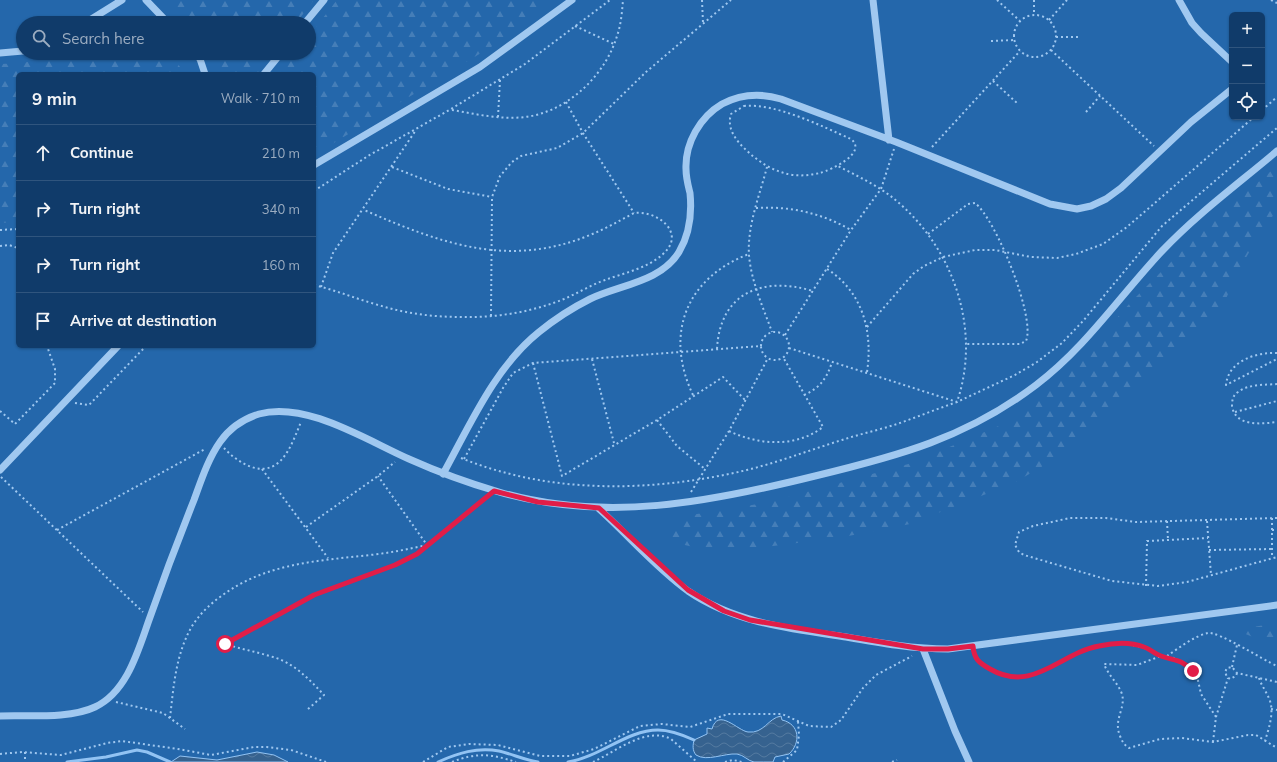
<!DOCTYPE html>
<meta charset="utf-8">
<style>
:root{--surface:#103b6a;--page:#194270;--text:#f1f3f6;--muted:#9cadc1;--line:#30557e}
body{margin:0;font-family:Mulish,sans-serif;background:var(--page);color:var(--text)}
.controls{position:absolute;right:12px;top:12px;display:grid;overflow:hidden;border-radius:6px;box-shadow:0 1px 3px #0004}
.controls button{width:36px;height:36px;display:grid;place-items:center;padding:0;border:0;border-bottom:1px solid var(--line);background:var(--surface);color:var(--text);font:20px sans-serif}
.stop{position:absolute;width:12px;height:12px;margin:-9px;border:3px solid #e11d48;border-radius:50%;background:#fff}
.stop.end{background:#e11d48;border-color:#fff;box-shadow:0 1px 4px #0008}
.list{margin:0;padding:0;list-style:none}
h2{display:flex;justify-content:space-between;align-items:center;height:52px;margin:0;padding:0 16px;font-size:17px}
h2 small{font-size:13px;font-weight:400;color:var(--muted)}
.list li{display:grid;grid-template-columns:26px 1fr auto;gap:12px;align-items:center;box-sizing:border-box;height:56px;padding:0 16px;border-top:1px solid var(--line)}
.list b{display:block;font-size:15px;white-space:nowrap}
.list em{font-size:13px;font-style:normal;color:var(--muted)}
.icon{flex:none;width:22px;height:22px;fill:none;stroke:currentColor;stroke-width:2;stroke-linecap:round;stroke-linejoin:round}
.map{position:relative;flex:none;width:1277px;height:762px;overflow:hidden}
.search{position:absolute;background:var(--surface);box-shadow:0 1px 3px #0004;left:16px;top:16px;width:300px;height:44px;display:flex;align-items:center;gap:10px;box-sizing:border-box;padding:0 14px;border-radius:22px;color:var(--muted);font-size:15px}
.panel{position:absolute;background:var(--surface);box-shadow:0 1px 3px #0004;left:16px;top:72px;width:300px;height:276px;border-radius:6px}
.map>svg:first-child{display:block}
</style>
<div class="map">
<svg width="1277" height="762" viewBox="0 0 1277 762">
<defs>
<pattern id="forest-firs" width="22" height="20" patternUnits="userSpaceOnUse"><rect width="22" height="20" fill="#2467ab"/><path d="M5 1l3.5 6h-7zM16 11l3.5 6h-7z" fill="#457eb8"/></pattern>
<pattern id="water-waves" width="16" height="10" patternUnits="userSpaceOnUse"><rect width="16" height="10" fill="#36628f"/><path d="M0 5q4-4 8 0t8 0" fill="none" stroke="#547aa0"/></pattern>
</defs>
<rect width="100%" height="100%" fill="#154f8e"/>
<path fill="#2467ab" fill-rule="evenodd" d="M0 0H1277V762H0ZM1232 15H1262V117H1232ZM23 23H309V53H23ZM18 74H314V346H18Z"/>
<path fill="url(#forest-firs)" d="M164 0H314L296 23H185Z
M337 0H553L499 42 314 155V74H279L295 53H309V36Z
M56 53H170L185 74H18V222L0 223V64L24 63Z
M211 53H273L257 74H224L218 61Z
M1277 166V210L1261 232 1237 273 1222 308 1091 423 1065 453 1014 483 910 524 838 538 773 546 706 550 668 541 670 527 679 517 770 502 912 463 1008 422 1071 371 1130 303 1210 223Z
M1277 623V647L1236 630Z"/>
<path fill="url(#water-waves)" stroke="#92c3f3" d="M781 716 782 720C800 724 801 743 789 754L775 757 773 762C767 762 760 762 754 762 748 761 744 755 737 754 724 753 707 762 696 755 692 750 693 745 694 740L707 734V728L712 729C718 707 738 731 748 732 764 734 768 718 781 716Z
M257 752 274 755 288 762H171L180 756 217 760Z"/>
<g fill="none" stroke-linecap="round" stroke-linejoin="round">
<path stroke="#92c3f3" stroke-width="3" d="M67 762 106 757 137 750 147 752 170 762
M438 762C458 753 477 747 499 751 512 754 525 760 538 762
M568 762C600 757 627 730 658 730 671 730 683 735 694 740"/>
<path stroke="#a0c8f0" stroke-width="2" stroke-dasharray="2 3" stroke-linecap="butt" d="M702 0 703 23
M997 0 1020 21
M1034 0V15
M1271 0 1277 3
M1014 36a21 21 0 1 1 42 0a21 21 0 1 1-42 0Z
M1049 20 1067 0
M575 26 614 44
M1056 37H1080
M991 41 1015 40
M1051 50 1154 146
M993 81 1017 103
M566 102 583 133 634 213
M744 106C776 103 821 126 851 139 868 153 831 170 820 173 811 175 802 176 793 175 773 172 757 161 743 147 734 138 727 127 731 114Z
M452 110C476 114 501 120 525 117 567 112 605 76 617 36 621 25 622 12 623 0
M1262 110 1277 97
M1086 112 1100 96
M498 117 500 80
M932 147 1020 51
M392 167 448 189 492 197
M767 167C760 194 747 226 749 255 751 281 763 307 772 332
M314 191 368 156 451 109 525 64 610 0
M756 208C791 206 821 213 851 230
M0 230 18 229
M928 234 968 204 975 203C995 218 1036 317 1026 341L1020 344H966
M0 246 9 245 18 248
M827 269C863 292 873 332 867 372
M314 285C335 290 354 298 375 304 403 313 431 317 461 317 496 318 532 312 564 299 578 293 591 285 605 280 624 273 648 268 663 254 687 233 657 210 634 213 619 221 605 229 590 235 508 269 440 243 364 210
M321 287 333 253 416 130
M491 316 492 197 500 176 512 162 521 156 557 148 583 133 646 72 731 0
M867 327 913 274 924 266 943 257 975 250H995L1031 257 1057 258 1076 254 1103 244 1127 227 1254 117
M761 346a14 14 0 1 1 28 0a14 14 0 1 1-28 0Z
M785 335 851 230 881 189 894 149
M789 348 957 402 1015 375 1037 362 1062 343 1083 321 1162 226 1277 128
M717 349C720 292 763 276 813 291
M1277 353C1256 352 1228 361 1226 385L1277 359
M592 359 614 443
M533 363 562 476 657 420 723 377 745 400
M1277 384C1265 385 1248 384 1238 392 1233 395 1232 400 1232 406 1235 427 1262 424 1277 422
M693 395C664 334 686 278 749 254
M804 395C820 388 827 378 832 362
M75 403 89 405 146 346
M0 411 15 424 55 383V369L47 346
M1235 412 1277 401
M657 420 677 446 705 469
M729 431C758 445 796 448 823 427L783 357
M224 448C239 464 265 480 283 458 291 448 296 434 301 422
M461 458C552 495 653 492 747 470 779 462 810 450 842 440 860 434 879 430 897 424 917 417 937 409 957 402 982 329 953 246 893 198 877 185 857 176 838 166
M464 459 503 388 513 373 533 363 761 346
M262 469 328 558
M1 477 143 612
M691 492 729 431 768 358
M1272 518V558
M1277 518 1136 522 1106 518H1070L1033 526 1019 532 1015 545 1019 552 1024 555 1112 581 1158 586 1187 582 1277 557
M1167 521 1168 540
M1207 521 1211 575
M306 527 378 476 395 462
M57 530 205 449
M1272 530H1277
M1209 550 1272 549
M1146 586 1147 541 1208 538
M974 653C976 662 983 666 991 670 1030 692 1060 655 1096 646 1118 641 1142 644 1161 656
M1167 656C1179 648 1194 636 1208 633 1218 631 1263 660 1277 666
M1232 667 1237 645
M1237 673 1236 676 1230 679 1227 677 1225 672 1227 668 1232 667 1237 673 1277 682
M1259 678C1262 687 1267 692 1270 701 1274 713 1269 728 1265 741
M116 702 163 713 185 729
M308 709 324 695C309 679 294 663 273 657 257 652 241 649 225 644L314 595 405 561 417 554 487 497
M1271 709 1277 710
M1216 717 1201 694 1197 676 1183 662 1171 657 1161 656 1137 665 1104 664C1108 675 1118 683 1122 694 1126 709 1113 719 1120 736 1122 741 1124 745 1129 748L1160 739 1182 738 1213 742 1248 735H1256L1277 748
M170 718C173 692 175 663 186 638 193 621 206 607 220 597 265 563 317 561 370 555 390 553 408 549 427 545L378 476
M1213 742 1216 717 1228 678
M25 752V762
M0 754 22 752 61 755 107 743 122 741 178 749 211 755 254 747H267L291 750 326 762
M423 762 448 747 469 744 498 745 540 756H570L594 749 640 726 662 724 690 727 728 714H782L809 726 831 727 841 720 863 688 876 675 912 656
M452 762C477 752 491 754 516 762
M593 762C615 752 646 726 671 739L697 762
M725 762 733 760 742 762
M783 762 797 750 799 735 798 721
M892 762 897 760"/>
<path stroke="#a0c8f0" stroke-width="7" d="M146 0 168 23
M873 0 889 140
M1179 0 1192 23 1201 33 1232 62
M85 23 122 0
M305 23 324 0
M0 53 23 51
M195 53 200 59 205 74
M264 74 281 53
M314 165 480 67 572 0
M0 470 118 346
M443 474C470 425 495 367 539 332 555 319 572 308 590 299 619 285 661 282 679 252 689 235 692 213 690 193 688 185 686 178 686 169 685 143 700 117 722 104 741 94 761 93 781 99L896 142 1050 204 1077 209 1091 206 1106 199 1121 188 1191 122 1232 89
M599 509C628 535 656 568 688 591 735 623 791 629 846 637 880 643 914 649 948 649L1277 605
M923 649 955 731 969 762
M0 716C28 715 70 719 95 707 127 692 138 651 149 620 163 580 178 540 194 500 201 481 208 459 220 442 229 429 243 419 259 414 306 401 366 440 409 459 438 472 468 483 499 492 606 523 710 502 815 476 898 456 966 438 1036 385 1086 347 1119 297 1162 251 1197 214 1238 184 1277 151"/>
</g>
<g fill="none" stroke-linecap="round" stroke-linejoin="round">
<path stroke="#e11d48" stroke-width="5" d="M225 644 314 595 395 565 417 554 494 491 538 502 599 508 688 590 724 611 750 620 923 649H948L973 646C974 659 979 663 990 669 1033 694 1060 653 1099 646 1113 643 1131 642 1144 647 1150 649 1155 654 1161 656 1174 661 1182 659 1193 671"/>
</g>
</svg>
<div class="controls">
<button>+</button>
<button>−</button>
<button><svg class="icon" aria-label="locate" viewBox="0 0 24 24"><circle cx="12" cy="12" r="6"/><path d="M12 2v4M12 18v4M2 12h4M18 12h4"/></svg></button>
</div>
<div class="stop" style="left:225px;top:644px"></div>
<div class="stop end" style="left:1193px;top:671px"></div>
<div class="search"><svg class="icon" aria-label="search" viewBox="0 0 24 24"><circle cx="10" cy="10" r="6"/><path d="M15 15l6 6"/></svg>Search here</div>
<section class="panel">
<h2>9 min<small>Walk · 710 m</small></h2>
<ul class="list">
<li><svg class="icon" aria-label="ahead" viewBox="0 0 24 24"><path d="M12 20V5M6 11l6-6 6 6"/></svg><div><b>Continue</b></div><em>210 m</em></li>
<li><svg class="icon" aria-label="right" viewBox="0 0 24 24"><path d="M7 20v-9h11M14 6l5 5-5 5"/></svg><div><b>Turn right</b></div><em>340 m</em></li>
<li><svg class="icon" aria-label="right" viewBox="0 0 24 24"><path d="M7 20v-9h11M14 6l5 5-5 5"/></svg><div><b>Turn right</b></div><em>160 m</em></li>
<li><svg class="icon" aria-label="arrive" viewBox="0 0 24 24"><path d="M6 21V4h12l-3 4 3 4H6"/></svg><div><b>Arrive at destination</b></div></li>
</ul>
</section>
</div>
